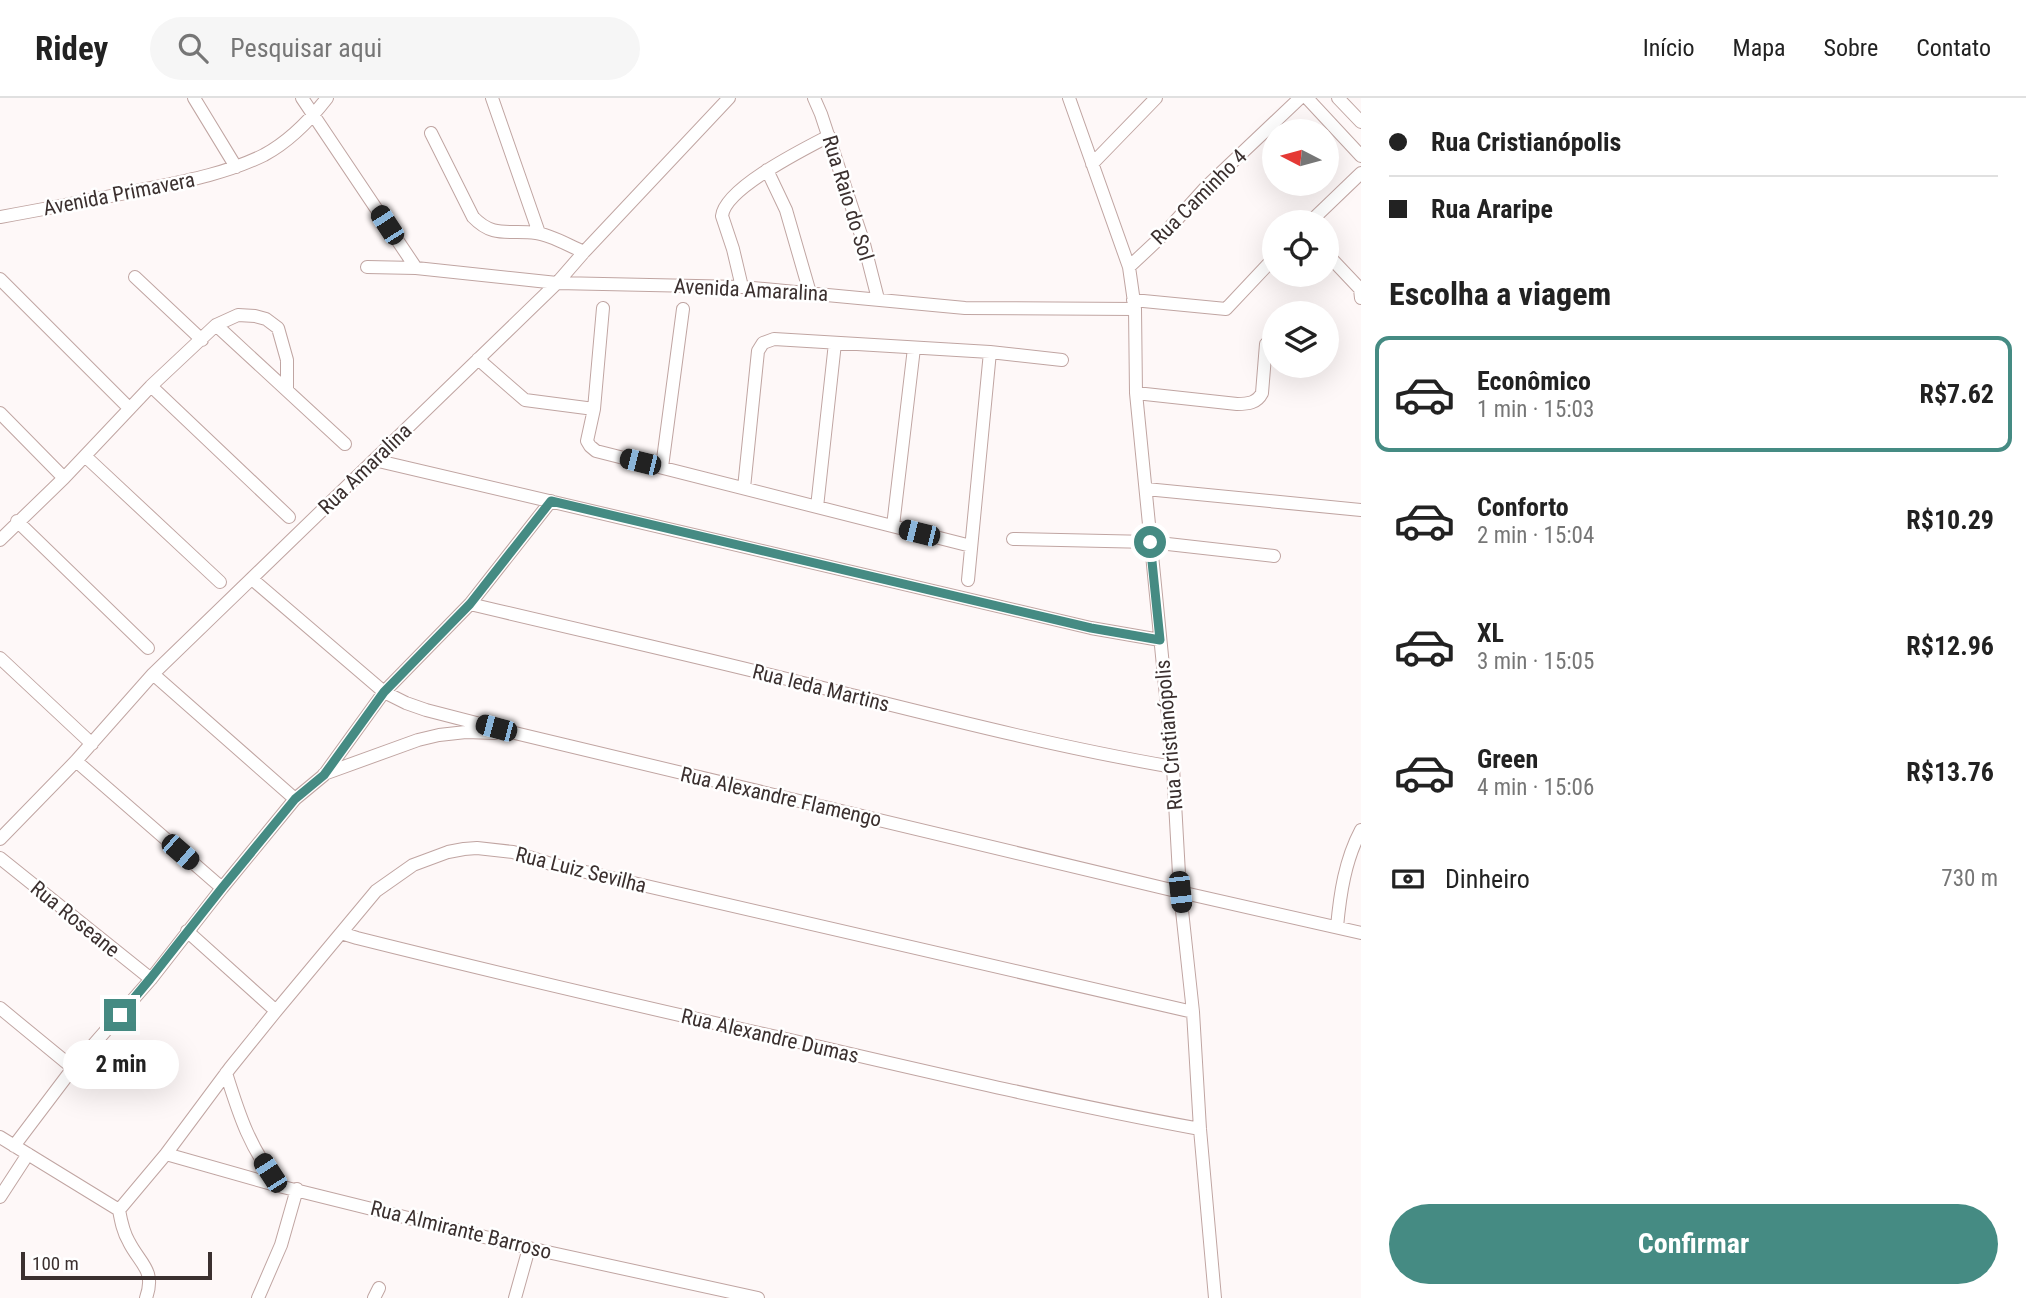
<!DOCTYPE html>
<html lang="pt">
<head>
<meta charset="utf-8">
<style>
  body { margin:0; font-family:"Roboto Condensed",sans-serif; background:#f6f6f6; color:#222; height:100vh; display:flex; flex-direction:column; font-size:26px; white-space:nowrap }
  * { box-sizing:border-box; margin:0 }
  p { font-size:23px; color:#767676 }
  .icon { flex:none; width:38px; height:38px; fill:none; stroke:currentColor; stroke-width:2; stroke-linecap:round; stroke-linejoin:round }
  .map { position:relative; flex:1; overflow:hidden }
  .panel { display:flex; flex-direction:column; background:#fff; width:665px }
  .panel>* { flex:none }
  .banner { display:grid; align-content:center; height:154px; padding:0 28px; background:#fff }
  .needle { width:46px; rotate:276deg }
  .fabs { position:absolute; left:1262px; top:21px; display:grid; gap:14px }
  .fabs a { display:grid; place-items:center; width:77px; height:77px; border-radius:50%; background:#fff; box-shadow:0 7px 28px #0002; font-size:35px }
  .scale { position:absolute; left:21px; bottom:18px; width:191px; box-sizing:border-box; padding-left:7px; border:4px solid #3b302f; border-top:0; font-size:19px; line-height:24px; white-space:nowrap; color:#3b302f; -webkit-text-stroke:5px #fff; paint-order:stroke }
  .end { position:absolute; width:32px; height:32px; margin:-16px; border:9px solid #458b83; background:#fff; box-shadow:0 0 0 4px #fff }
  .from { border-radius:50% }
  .bubble { position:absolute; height:49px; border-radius:24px; background:#fff; box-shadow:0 7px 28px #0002; font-size:23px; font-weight:700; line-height:49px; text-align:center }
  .car { position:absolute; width:21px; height:42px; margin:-21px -10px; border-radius:9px; box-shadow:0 0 5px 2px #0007; background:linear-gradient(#222 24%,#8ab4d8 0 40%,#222 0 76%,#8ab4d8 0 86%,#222 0) }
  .banner b { display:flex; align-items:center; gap:24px; height:66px; font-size:26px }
  .banner b+b { border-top:2px solid #e0e0e0 }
  .banner i { width:18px; height:18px; background:#222 }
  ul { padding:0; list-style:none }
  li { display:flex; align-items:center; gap:21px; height:116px; margin:0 14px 10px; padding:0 14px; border:4px solid transparent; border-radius:14px }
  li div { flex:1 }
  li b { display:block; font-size:26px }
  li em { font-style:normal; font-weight:700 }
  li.current { border-color:#458b83 }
  li>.icon { width:63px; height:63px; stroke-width:1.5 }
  h2 { padding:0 28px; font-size:32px; line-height:84px }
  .pay { display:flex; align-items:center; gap:18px; height:77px; padding:0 28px; font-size:26px }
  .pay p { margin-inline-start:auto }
  .button { display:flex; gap:14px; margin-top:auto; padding:14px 28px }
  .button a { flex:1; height:80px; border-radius:42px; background:#458b83; color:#fff; font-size:28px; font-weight:700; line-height:80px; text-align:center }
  header { display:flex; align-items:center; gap:42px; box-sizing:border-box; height:98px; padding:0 35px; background:#fff; border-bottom:2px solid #e0e0e0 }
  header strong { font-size:33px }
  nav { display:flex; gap:38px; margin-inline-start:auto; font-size:24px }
  .search { width:490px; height:63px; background:#f6f6f6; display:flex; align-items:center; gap:18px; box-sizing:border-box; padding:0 24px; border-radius:38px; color:#767676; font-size:26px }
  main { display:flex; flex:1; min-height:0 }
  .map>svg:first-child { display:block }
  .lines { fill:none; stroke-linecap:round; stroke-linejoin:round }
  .minor-casing { stroke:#c0a5a2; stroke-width:14 }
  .minor { stroke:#fff; stroke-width:12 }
  .route { stroke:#458b83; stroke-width:9 }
  .labels { text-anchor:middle; stroke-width:5; stroke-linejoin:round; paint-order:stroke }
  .street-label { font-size:21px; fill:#3b302f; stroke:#fff }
</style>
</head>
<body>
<header>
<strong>Ridey</strong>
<div class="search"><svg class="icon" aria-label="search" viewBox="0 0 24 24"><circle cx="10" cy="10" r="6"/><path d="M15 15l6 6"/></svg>Pesquisar aqui</div>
<nav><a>Início</a><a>Mapa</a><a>Sobre</a><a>Contato</a></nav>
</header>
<main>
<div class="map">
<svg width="1361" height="1200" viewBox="0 0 1361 1200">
  <rect width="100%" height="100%" fill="#fef8f8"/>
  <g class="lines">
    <defs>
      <path id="minor" d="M194,0L236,69
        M302,0L416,170
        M492,0L539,135
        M814,0L821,16L864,146L878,201
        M1069,0L1129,169L1135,211L1136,295L1173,669L1180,794L1193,914L1200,1031L1215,1200
        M1307,0L1361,58
        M1338,0L1361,24
        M431,35L473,119C494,141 509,131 536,135C552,137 569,148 584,154
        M1092,66L1156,0
        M767,72L786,112L810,195
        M0,119C45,111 91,102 136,93C180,84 223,77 264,57C288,44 310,22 327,0
        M1310,124L1361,75
        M1326,155L1360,191L1361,200
        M367,169L416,170L557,185L742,189L965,210L1135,211
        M1129,169L1162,138L1207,88L1300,0
        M135,179L202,242
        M0,181L129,310
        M742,189L733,151L722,118C725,90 804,51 829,38
        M1133,202L1226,211L1274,160
        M603,210L594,311L587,343L590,348L596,353L971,448
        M216,227L345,346
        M478,261L525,302L594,311
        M151,288L289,419
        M1136,295L1237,306C1248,306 1257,305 1262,295L1266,246
        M0,315L64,380
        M85,358L220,484
        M374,362L1091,530L1160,542
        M662,369L683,211
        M744,390L758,253L763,245L774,241L990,254L1062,262
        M1146,391L1361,412
        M817,409L835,245
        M17,423L148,550
        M893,428L914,250
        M1013,441L1150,444L1274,458
        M0,442L64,380L151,288L216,227L238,217L255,218L266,221L278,230L287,262V291
        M252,481L384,594L406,605L426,612L519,636L1180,794L1361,835
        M968,482L990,254
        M470,506C579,532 687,556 795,583C921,614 1045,647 1173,669
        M0,560L92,646
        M153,576L295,701
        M76,663L222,790
        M324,676L418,642L439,637L466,634L495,635
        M0,741L76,663L153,576L557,185L584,154L729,0
        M0,760L151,881
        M1337,829C1340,796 1345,762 1361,732
        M187,833L276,913
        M341,835L357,840C509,878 660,913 812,947C941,977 1070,1007 1200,1031
        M0,910L73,970
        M226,975C240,1020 250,1050 279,1087
        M0,1039L119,1112
        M14,1048L73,970L151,881L222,790L295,701L324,677L384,594L470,506L551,403
        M166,1056L279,1088L529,1150L758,1200
        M0,1099L28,1056
        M119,1112L166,1056L230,970L276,913L376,793L413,767L448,754L464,751L477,750L513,754L551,766L1193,914
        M119,1112C121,1123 123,1134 129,1144C140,1166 156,1172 146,1200
        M258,1200L281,1147L297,1091
        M374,1200L379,1190
        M515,1200L529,1150"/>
    </defs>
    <use href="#minor" class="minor-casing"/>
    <use href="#minor" class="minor"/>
  </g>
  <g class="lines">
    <path class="route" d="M120,917L150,881L222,790L295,701L324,677L384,594L470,506L551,403L1091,530L1160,542L1150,444"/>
  </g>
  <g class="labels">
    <g class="street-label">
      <text transform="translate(119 96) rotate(-11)" y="7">Avenida Primavera</text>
      <text transform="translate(1199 99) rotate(-45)" y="7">Rua Caminho 4</text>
      <text transform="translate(848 100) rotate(73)" y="7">Rua Raio do Sol</text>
      <text transform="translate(751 192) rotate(3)" y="7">Avenida Amaralina</text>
      <text transform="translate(365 371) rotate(-44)" y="7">Rua Amaralina</text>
      <text transform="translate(821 590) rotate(14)" y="7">Rua Ieda Martins</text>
      <text transform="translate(1169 637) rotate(-95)" y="7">Rua Cristianópolis</text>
      <text transform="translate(781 699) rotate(13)" y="7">Rua Alexandre Flamengo</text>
      <text transform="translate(581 772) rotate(14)" y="7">Rua Luiz Sevilha</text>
      <text transform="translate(75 821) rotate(39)" y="7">Rua Roseane</text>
      <text transform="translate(770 938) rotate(13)" y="7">Rua Alexandre Dumas</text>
      <text transform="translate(461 1132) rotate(14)" y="7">Rua Almirante Barroso</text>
    </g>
  </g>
</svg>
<div class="fabs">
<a><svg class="needle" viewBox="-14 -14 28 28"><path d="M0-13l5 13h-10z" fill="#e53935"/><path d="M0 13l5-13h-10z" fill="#767676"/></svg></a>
<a><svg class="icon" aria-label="locate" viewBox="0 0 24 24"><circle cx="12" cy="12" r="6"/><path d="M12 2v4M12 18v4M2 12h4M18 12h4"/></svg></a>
<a><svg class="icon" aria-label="layers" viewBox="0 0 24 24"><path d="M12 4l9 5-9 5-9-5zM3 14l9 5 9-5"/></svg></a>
</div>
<div class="scale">100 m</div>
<i class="end from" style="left:1150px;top:444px"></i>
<i class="end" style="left:120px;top:917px"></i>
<div class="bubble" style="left:63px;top:942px;width:116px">2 min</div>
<i class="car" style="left:387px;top:127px;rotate:327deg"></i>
<i class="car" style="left:640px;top:364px;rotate:284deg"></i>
<i class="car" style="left:919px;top:435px;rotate:284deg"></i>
<i class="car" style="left:496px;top:630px;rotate:285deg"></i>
<i class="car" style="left:180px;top:754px;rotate:131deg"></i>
<i class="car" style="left:1180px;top:794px;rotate:174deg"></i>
<i class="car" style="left:270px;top:1075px;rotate:327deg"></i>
</div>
<section class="panel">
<div class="banner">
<b><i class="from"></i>Rua Cristianópolis</b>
<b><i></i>Rua Araripe</b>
</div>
<h2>Escolha a viagem</h2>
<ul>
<li class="current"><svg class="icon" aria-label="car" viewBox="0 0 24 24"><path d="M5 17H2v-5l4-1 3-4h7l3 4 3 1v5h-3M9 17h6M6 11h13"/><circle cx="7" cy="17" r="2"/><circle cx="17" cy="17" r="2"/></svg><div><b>Econômico</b><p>1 min · 15:03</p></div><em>R$7.62</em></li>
<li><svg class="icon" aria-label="car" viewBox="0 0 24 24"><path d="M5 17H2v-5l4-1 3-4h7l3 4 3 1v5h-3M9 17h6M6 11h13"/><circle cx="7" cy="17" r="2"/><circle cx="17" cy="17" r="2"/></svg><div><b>Conforto</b><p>2 min · 15:04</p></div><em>R$10.29</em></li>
<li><svg class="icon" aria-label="car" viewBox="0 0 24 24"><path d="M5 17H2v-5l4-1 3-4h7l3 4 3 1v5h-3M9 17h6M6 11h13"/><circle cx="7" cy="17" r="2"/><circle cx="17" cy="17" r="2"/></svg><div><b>XL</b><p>3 min · 15:05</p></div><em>R$12.96</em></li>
<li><svg class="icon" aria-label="car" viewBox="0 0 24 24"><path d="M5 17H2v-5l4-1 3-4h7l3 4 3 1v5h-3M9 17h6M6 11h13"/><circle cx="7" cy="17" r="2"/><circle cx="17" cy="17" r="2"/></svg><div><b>Green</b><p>4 min · 15:06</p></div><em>R$13.76</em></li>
</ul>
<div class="pay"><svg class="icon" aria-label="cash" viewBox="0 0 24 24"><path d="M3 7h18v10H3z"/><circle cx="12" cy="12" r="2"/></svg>Dinheiro<p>730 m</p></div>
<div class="button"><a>Confirmar</a></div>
</section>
</main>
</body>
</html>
